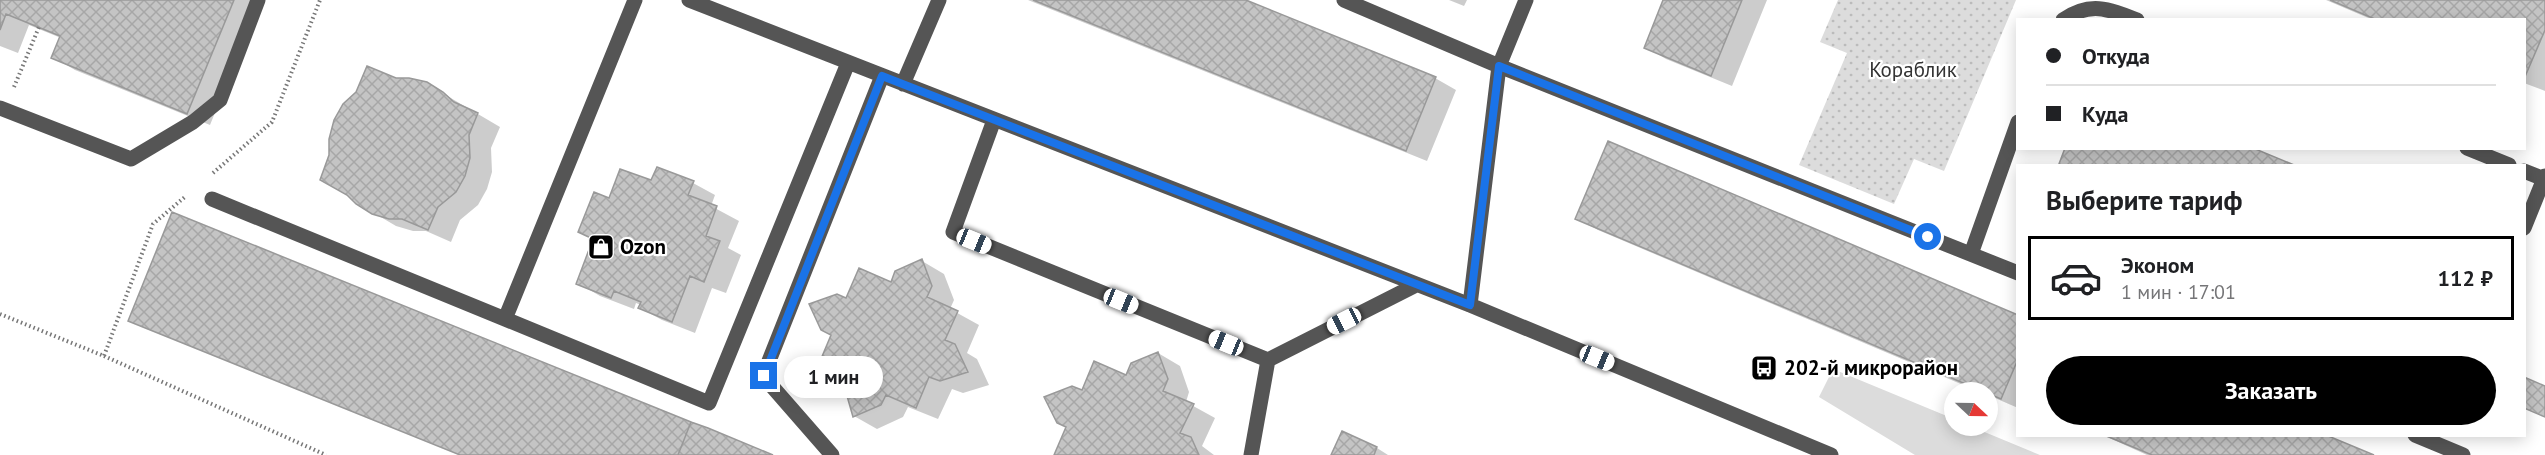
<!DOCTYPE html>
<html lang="ru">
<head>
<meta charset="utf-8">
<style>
  body { margin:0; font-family:"PT Sans",sans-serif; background:#f2f2f2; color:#202124; height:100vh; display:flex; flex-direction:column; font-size:22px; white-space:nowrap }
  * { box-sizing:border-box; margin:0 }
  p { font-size:20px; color:#757577 }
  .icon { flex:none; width:33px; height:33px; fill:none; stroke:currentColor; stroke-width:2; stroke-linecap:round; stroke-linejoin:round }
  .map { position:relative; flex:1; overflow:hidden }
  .panel { position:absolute; left:2016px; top:164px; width:510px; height:273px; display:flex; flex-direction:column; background:#fff; border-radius:0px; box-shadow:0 3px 15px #0003 }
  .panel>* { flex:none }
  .top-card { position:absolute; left:2016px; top:18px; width:510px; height:132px; border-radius:0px; box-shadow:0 3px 15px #0003; display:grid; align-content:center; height:132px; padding:0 30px; background:#fff }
  .needle { width:39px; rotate:112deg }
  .fabs { position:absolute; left:1944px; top:382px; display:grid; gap:12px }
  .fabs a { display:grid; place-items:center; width:54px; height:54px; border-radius:50%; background:#fff; box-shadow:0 3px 15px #0003; font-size:30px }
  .end { position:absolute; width:27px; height:27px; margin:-14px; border:8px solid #1a73e8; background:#fff; box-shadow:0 0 0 3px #fff }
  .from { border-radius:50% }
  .bubble { position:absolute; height:42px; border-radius:21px; background:#fff; box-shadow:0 3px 15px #0003; font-size:20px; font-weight:800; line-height:42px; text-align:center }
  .car { position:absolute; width:18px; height:36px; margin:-18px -9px; border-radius:8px; box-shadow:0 0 4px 2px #0007; background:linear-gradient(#fff 24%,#345 0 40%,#fff 0 76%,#345 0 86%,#fff 0) }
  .top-card b { display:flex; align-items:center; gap:21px; height:57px; font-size:22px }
  .top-card b+b { border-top:2px solid #e0e0e0 }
  .top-card i { width:15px; height:15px; background:#202124 }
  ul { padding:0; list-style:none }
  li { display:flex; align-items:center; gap:18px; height:84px; margin:0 12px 9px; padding:0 18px; border:3px solid #e0e0e0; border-radius:0px }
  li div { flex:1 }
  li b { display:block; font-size:22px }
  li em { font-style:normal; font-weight:800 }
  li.on { border-color:#000 }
  li>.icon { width:54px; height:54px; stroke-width:1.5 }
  h2 { padding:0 30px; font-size:27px; line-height:72px }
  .cta { display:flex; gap:12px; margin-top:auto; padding:12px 30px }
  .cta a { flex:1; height:69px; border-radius:36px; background:#000; color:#fff; font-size:24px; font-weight:800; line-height:69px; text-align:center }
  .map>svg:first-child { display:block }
  .green { fill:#dcdcdc }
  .park { fill:url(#park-dots) }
  .shadow { fill:#0003 }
  .building { fill:url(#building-cross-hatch); stroke:#999; stroke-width:1.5 }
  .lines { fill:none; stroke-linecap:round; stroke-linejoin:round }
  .path { stroke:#777; stroke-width:4; stroke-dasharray:1.5 3; stroke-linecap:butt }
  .minor { stroke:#555; stroke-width:15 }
  .route { stroke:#1a73e8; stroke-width:8 }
  .labels { text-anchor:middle; stroke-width:4.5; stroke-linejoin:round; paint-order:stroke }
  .park-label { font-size:21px; fill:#333; stroke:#fff }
  .poi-label { font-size:21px; font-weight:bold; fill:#000; stroke:#fff; text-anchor:start }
</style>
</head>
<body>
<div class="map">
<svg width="2545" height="455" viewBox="0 0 2545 455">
  <defs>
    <pattern id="park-dots" width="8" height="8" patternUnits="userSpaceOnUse" patternTransform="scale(1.5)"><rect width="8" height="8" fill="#dcdcdc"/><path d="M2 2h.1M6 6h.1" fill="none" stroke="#bbb" stroke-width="1.8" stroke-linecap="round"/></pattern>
    <pattern id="building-cross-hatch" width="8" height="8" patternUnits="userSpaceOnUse" patternTransform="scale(1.5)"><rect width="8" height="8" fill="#c4c4c4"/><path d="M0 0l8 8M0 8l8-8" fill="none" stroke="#a7a7a7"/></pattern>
  </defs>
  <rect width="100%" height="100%" fill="#fff"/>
  <path class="green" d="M1833,369L1954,419V426H1970L2040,455H1915L1819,397Z"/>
  <path class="park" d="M1838,0H2016L1944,171L1914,159L1894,204L1799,165L1847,53L1820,42Z"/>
  <path class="shadow" d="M0,0H261L210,125L75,70L53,57L61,38L29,25L18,53L0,46Z
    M1028,0H1242L1435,78L1456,90L1427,161Z
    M1449,0H1467L1464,6Z
    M1665,0H1767L1732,86L1666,59L1646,47Z
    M2326,0H2545V91L2524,83V20H2373Z
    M395,79L427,84L500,127L491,148L492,172L487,189L478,205L460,220L451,242L426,231H413L396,226L357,203Z
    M658,169L693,183L715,195L711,206L739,221L728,248L741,255L726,293L712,288L695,333L662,320L640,308L641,305L636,303L634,309L600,296L578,283L594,240L580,232L610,200L652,182Z
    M1577,218L2018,317V408L1988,395V393H1982L1598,230Z
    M922,261L944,274L954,300L950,309L979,325L967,353L977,359L989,385L963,393L952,389L938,419L908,407L903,417L877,429L854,416L849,381L820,365L847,300L891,284Z
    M1158,353L1180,366L1189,392L1186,402L1215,418L1202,446L1214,455H1056L1083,392L1127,377Z
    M1342,433L1377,448L1388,455H1333Z
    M2103,435H2323L2370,455H2147Z"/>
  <path class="building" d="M0,0H234L187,114L51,58L60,36L6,14L0,30Z
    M1033,0H1246L1436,77L1406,151Z
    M1663,0H1742L1711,76L1644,48Z
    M2330,0H2545V30L2524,79V20H2377Z
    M367,66L396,78H409L427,82L443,92L454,102L478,113L469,135L470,158L465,176L456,192L438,207L428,230L402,219H389L372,214L356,204L347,195L320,180L329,155V139L334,120L343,104L356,92Z
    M1608,141L2018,315V359L2001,399L1575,219Z
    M2065,148H2253L2294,165H2061L2059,164Z
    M657,167L694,181L688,195L717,206L706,236L720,241L704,282L690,276L672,322L638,308L641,302L614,291L611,298L576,284L593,239L578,232L594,192L609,198L620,169L651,180Z
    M172,212L691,422L678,455H460L128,321Z
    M922,259L932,286L927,297L958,311L945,340L955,344L968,372L940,381L929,377L916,408L886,395L881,405L853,417L845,389L849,379L818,366L831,335L821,330L809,304L837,294L846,298L859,268L891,282L895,271Z
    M1158,352L1168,379L1163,391L1194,404L1180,433L1191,437L1199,455H1054L1066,427L1057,423L1044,397L1072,386L1082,390L1094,361L1126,375L1131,363Z
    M2524,377L2545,386V417L2524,408Z
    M691,422L708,428L773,455H678Z
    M1342,431L1377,447L1374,455H1331Z
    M2104,435H2326L2374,455H2152Z"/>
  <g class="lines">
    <path class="path" d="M14,87L39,27
      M213,173L272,122L320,0
      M0,314L104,356L153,224L186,196
      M104,356L326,455"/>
    <path class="minor" d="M635,0L505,319L709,403L848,63
      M689,0L1470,305L1831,455
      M1344,0L1499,66L2018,273
      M2063,20C2090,1 2109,9 2137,20
      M903,84L939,0
      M0,108L131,159L193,122L220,100L258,0
      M994,120L953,232L1268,360L1416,285
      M2467,148L2509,165
      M2524,171L2544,179
      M212,199L505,319
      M2524,228L2545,176
      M1971,254L2018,122
      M1470,305L1499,66L1526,0
      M2415,435L2463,455
      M832,455L763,376L882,76
      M1251,455L1268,360"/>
  </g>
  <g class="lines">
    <path class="route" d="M764,376L882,76L1470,305L1499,66L1928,237"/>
  </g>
  <defs>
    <symbol id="shop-square" viewBox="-11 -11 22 22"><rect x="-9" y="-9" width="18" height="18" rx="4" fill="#000" stroke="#fff"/><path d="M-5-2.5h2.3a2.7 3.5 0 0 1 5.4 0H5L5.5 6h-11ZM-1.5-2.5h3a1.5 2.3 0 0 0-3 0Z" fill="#fff"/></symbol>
    <symbol id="bus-square" viewBox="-11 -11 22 22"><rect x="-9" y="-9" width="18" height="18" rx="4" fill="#000" stroke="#fff"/><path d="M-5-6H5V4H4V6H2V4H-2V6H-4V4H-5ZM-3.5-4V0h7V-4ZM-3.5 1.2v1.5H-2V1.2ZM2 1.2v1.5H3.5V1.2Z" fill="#fff"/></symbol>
  </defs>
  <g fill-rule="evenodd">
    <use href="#shop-square" x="586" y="232" width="30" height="30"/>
    <use href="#bus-square" x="1749" y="353" width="30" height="30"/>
  </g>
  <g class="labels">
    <g class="park-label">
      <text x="1913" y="77">Кораблик</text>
    </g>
    <g class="poi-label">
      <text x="620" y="254">Ozon</text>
      <text x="1784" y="375">202-й микрорайон</text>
    </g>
  </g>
</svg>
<div class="fabs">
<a><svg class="needle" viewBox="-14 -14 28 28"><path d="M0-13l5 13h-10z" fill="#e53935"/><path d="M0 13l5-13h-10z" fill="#757577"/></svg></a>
</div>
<i class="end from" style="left:1928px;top:237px"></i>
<i class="end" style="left:764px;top:376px"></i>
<div class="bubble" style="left:784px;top:356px;width:99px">1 мин</div>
<i class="car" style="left:974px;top:241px;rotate:112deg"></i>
<i class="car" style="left:1121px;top:301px;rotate:112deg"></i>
<i class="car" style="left:1344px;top:321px;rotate:243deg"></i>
<i class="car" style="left:1226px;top:343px;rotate:292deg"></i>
<i class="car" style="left:1597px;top:358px;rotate:112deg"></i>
<div class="top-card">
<b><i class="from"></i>Откуда</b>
<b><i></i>Куда</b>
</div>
<section class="panel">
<h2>Выберите тариф</h2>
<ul>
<li class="on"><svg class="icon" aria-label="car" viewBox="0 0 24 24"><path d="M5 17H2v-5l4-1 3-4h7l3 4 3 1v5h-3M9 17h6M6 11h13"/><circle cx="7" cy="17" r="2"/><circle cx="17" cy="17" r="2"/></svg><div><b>Эконом</b><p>1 мин · 17:01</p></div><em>112 ₽</em></li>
</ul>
<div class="cta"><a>Заказать</a></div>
</section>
</div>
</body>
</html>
